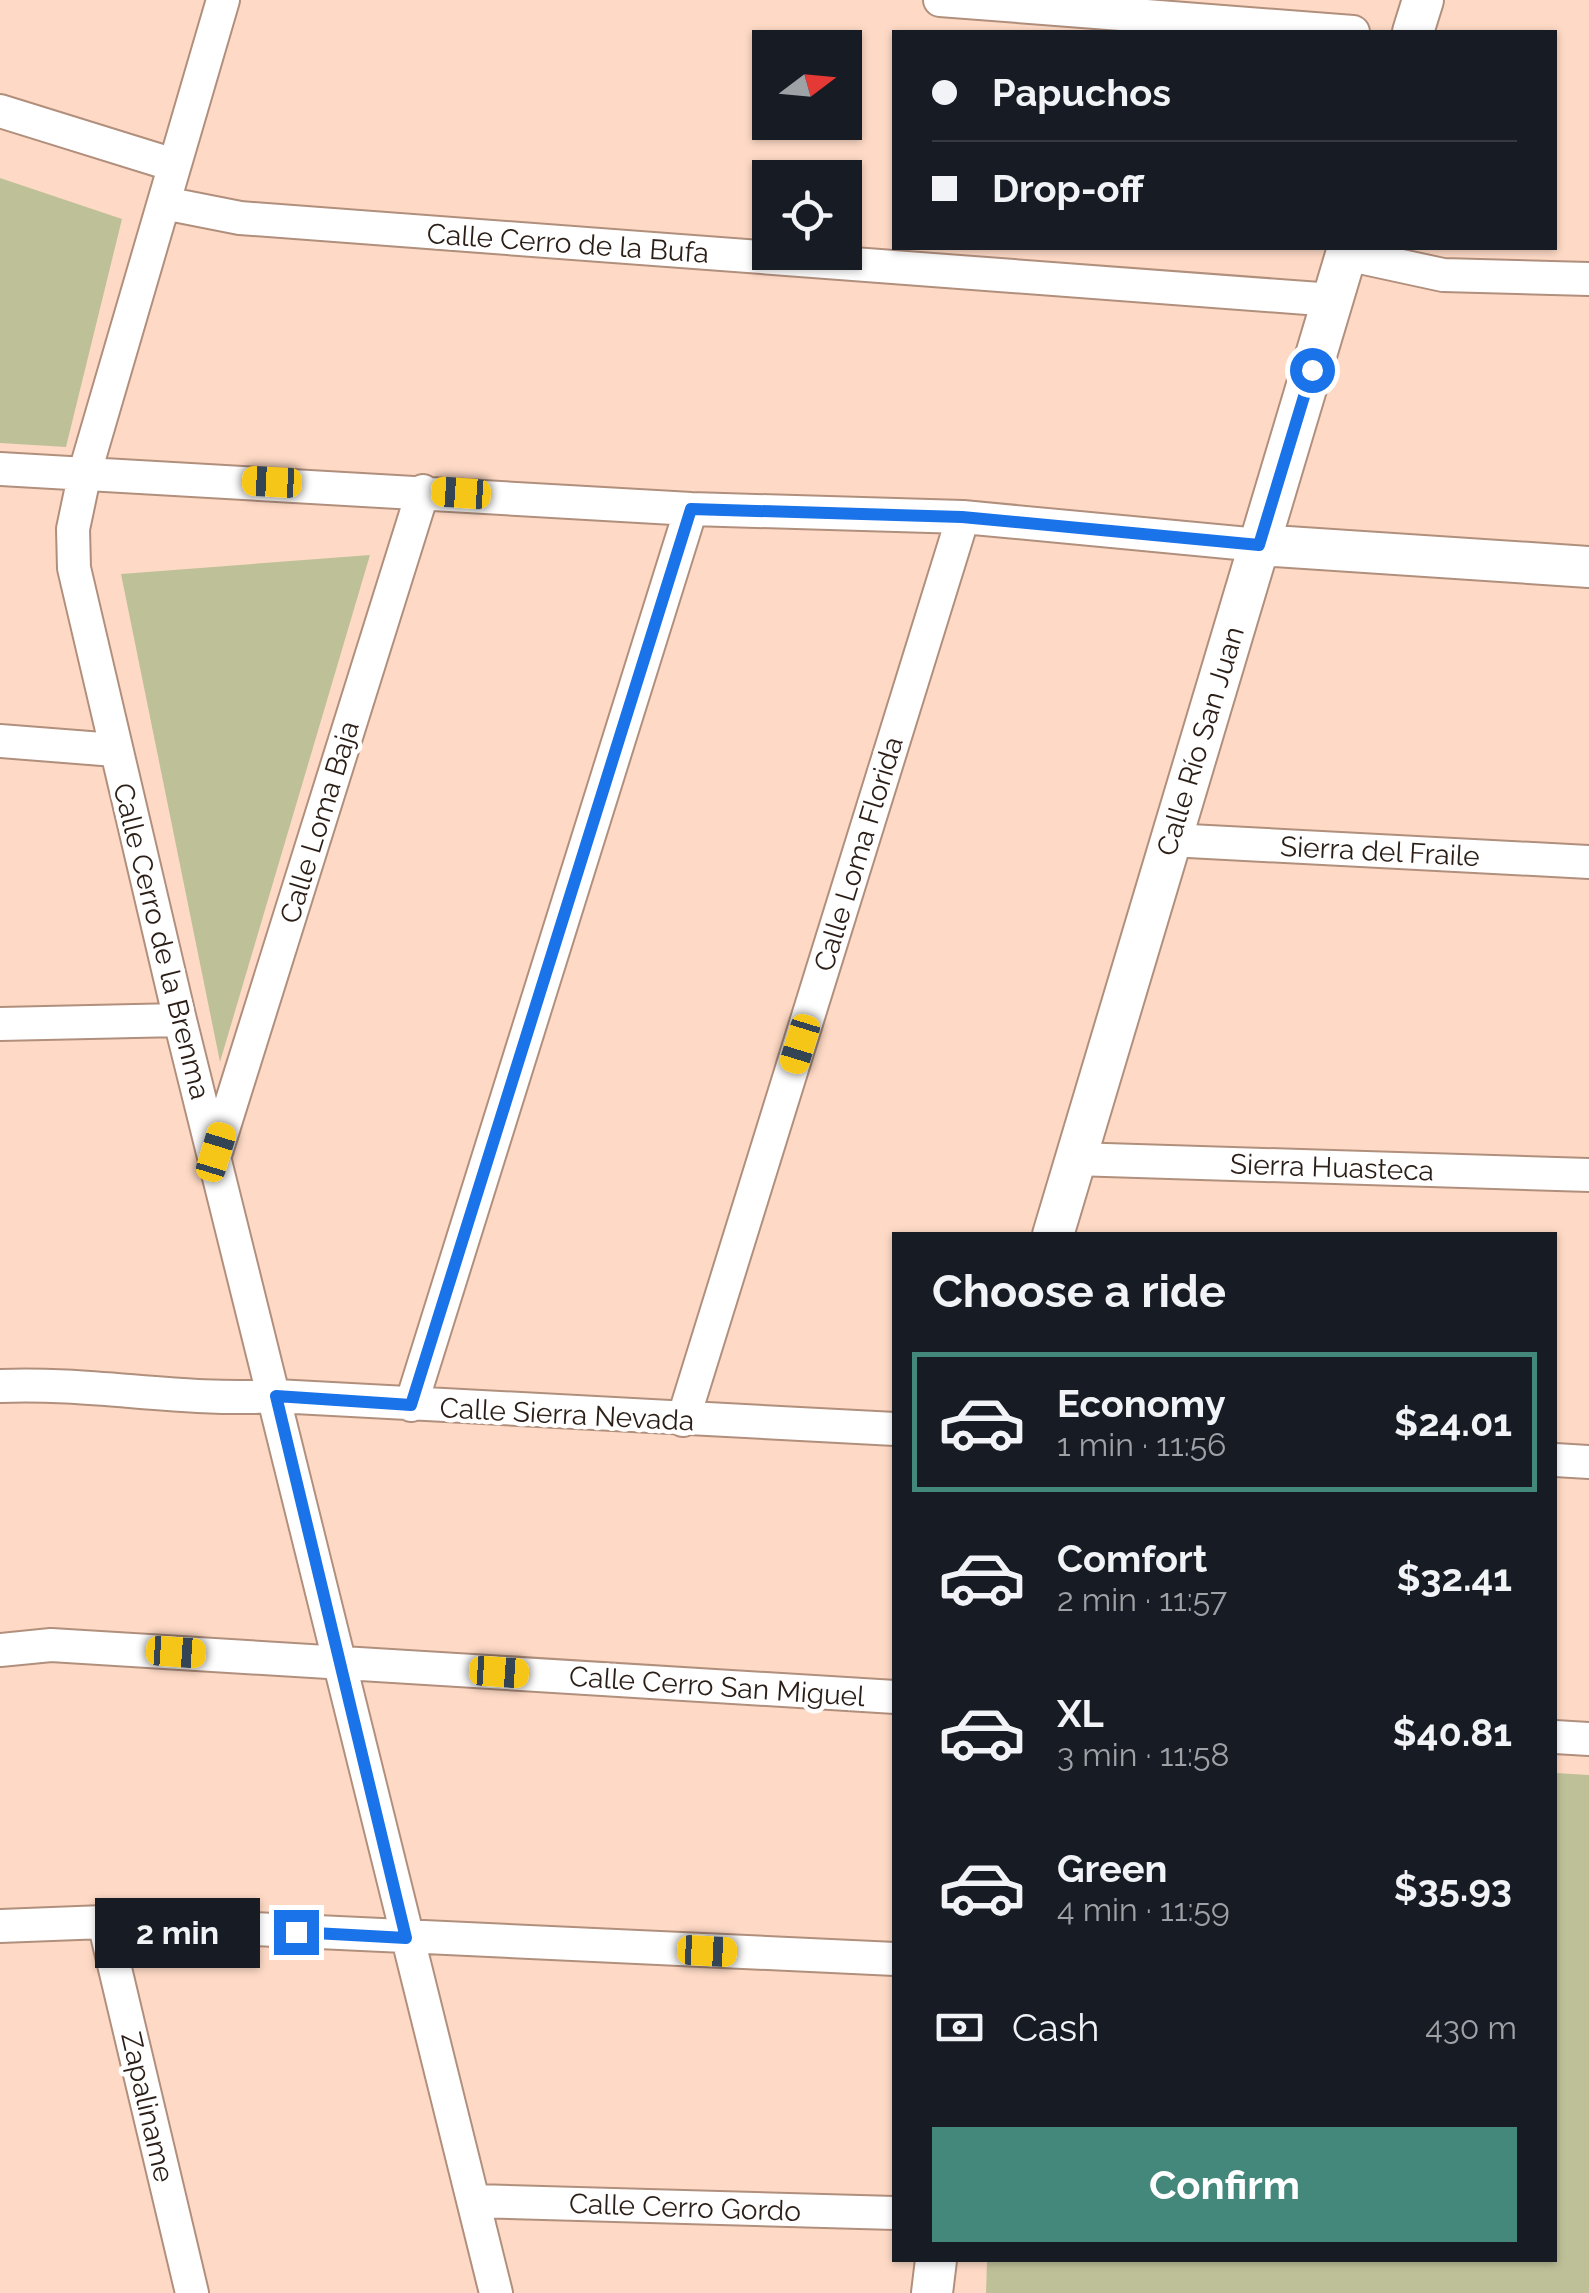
<!DOCTYPE html>
<html lang="en">
<head>
<meta charset="utf-8">
<style>
  body { margin:0; font-family:Raleway,sans-serif; background:#20242c; color:#f1f3f6; height:100vh; display:flex; flex-direction:column; font-size:38px; white-space:nowrap }
  * { box-sizing:border-box; margin:0 }
  p { font-size:32px; color:#9ea1a6 }
  .icon { flex:none; width:55px; height:55px; fill:none; stroke:currentColor; stroke-width:2; stroke-linecap:round; stroke-linejoin:round }
  .map { position:relative; flex:1; overflow:hidden }
  .drawer { position:absolute; left:892px; top:1232px; width:665px; height:1030px; display:flex; flex-direction:column; background:#171b24; border-radius:0px; box-shadow:0 2px 8px #0004 }
  .drawer>* { flex:none }
  .hud { position:absolute; left:892px; top:30px; width:665px; height:220px; border-radius:0px; box-shadow:0 2px 8px #0004; display:grid; align-content:center; height:220px; padding:0 40px; background:#171b24 }
  .needle { width:65px; rotate:74deg }
  .fabs { position:absolute; left:752px; top:30px; display:grid; gap:20px }
  .fabs a { display:grid; place-items:center; width:110px; height:110px; border-radius:0px; background:#171b24; box-shadow:0 2px 8px #0004; font-size:50px }
  .end { position:absolute; width:45px; height:45px; margin:-22px; border:12px solid #1a73e8; background:#fff; box-shadow:0 0 0 5px #fff }
  .from { border-radius:50% }
  .bubble { position:absolute; height:70px; border-radius:0px; background:#171b24; box-shadow:0 2px 8px #0004; font-size:32px; font-weight:700; line-height:70px; text-align:center }
  .car { position:absolute; width:30px; height:60px; margin:-30px -15px; border-radius:12px; box-shadow:0 0 8px 2px #0007; background:linear-gradient(#f5c518 24%,#345 0 40%,#f5c518 0 76%,#345 0 86%,#f5c518 0) }
  .hud b { display:flex; align-items:center; gap:35px; height:95px; font-size:38px }
  .hud b+b { border-top:2px solid #363941 }
  .hud i { width:25px; height:25px; background:#f1f3f6 }
  ul { padding:0; list-style:none }
  li { display:flex; align-items:center; gap:30px; height:140px; margin:0 20px 15px; padding:0 20px; border:5px solid transparent; border-radius:0px }
  li div { flex:1 }
  li b { display:block; font-size:38px }
  li em { font-style:normal; font-weight:700 }
  li.on { border-color:#44887c }
  li>.icon { width:90px; height:90px; stroke-width:1.5 }
  h2 { padding:0 40px; font-size:45px; line-height:120px }
  .pay { display:flex; align-items:center; gap:25px; height:110px; padding:0 40px; font-size:38px }
  .pay p { margin-inline-start:auto }
  .primary-button { display:flex; gap:20px; margin-top:auto; padding:20px 40px }
  .primary-button a { flex:1; height:115px; border-radius:0px; background:#44887c; color:#fff; font-size:40px; font-weight:700; line-height:115px; text-align:center }
  .map>svg:first-child { display:block }
  .park { fill:#bec198 }
  .lines { fill:none; stroke-linecap:round; stroke-linejoin:round }
  .minor-casing { stroke:#b18f7d; stroke-width:36 }
  .tertiary-casing { stroke:#b18f7d; stroke-width:44 }
  .minor { stroke:#fff; stroke-width:32 }
  .tertiary { stroke:#fff; stroke-width:40 }
  .route { stroke:#1a73e8; stroke-width:12 }
  .labels { text-anchor:middle; stroke-width:9; stroke-linejoin:round; paint-order:stroke }
  .street-label { font-size:28px; fill:#2b1e17; stroke:#fff }
</style>
</head>
<body>
<div class="map">
<svg width="1589" height="2293" viewBox="0 0 1589 2293">
  <rect width="100%" height="100%" fill="#fedac6"/>
  <path class="park" d="M0,178L122,219L66,447L0,443Z
    M370,555L220,1062L121,574Z
    M1555,1773L1589,1775V2293H986L987,2260H1555Z"/>
  <g class="lines">
    <defs>
      <path id="minor" d="M223,0L85,472L73,529L74,568L180,1020L496,2293
        M940,0L1353,32
        M0,111L174,165
        M164,203L240,218L1333,300
        M1346,254L1443,275L1589,279
        M0,469L691,509L963,517L1259,545
        M0,741L115,750
        M1170,840L1589,862
        M0,1024L180,1020
        M216,1152L423,491
        M1074,1159L1589,1175
        M0,1386C92,1382 184,1402 276,1396L895,1429
        M411,1405L691,509
        M683,1420L963,517
        M1555,1460L1589,1462
        M0,1650L51,1645L895,1697
        M1555,1737L1589,1739
        M104,1922L192,2293
        M0,1926L104,1922L895,1959
        M476,2201L895,2213"/>
      <path id="tertiary" d="M1413,32L1423,0
        M1259,545L1589,567
        M1053,1235L1348,248
        M932,2293L936,2260"/>
    </defs>
    <use href="#minor" class="minor-casing"/>
    <use href="#tertiary" class="tertiary-casing"/>
    <use href="#minor" class="minor"/>
    <use href="#tertiary" class="tertiary"/>
  </g>
  <g class="lines">
    <path class="route" d="M296,1932L406,1938L276,1396L411,1405L691,509L962,517L1259,545L1312,370"/>
  </g>
  <g class="labels">
    <g class="street-label">
      <text transform="translate(568 243) rotate(4)" y="10">Calle Cerro de la Bufa</text>
      <text transform="translate(1200 741) rotate(-73)" y="10">Calle Río San Juan</text>
      <text transform="translate(319 822) rotate(-73)" y="10">Calle Loma Baja</text>
      <text transform="translate(1380 851) rotate(3)" y="10">Sierra del Fraile</text>
      <text transform="translate(858 854) rotate(-73)" y="10">Calle Loma Florida</text>
      <text transform="translate(162 941) rotate(76)" y="10">Calle Cerro de la Brenma</text>
      <text transform="translate(1332 1167) rotate(2)" y="10">Sierra Huasteca</text>
      <text transform="translate(567 1414) rotate(3)" y="10">Calle Sierra Nevada</text>
      <text transform="translate(717 1686) rotate(4)" y="10">Calle Cerro San Miguel</text>
      <text transform="translate(148 2107) rotate(77)" y="10">Zapaliname</text>
      <text transform="translate(685 2207) rotate(2)" y="10">Calle Cerro Gordo</text>
    </g>
  </g>
</svg>
<div class="fabs">
<a><svg class="needle" viewBox="-14 -14 28 28"><path d="M0-13l5 13h-10z" fill="#e53935"/><path d="M0 13l5-13h-10z" fill="#9ea1a6"/></svg></a>
<a><svg class="icon" aria-label="locate" viewBox="0 0 24 24"><circle cx="12" cy="12" r="6"/><path d="M12 2v4M12 18v4M2 12h4M18 12h4"/></svg></a>
</div>
<i class="end from" style="left:1312px;top:370px"></i>
<i class="end" style="left:296px;top:1932px"></i>
<div class="bubble" style="left:95px;top:1898px;width:165px">2 min</div>
<i class="car" style="left:272px;top:482px;rotate:273deg"></i>
<i class="car" style="left:461px;top:493px;rotate:274deg"></i>
<i class="car" style="left:800px;top:1044px;rotate:197deg"></i>
<i class="car" style="left:216px;top:1152px;rotate:17deg"></i>
<i class="car" style="left:176px;top:1652px;rotate:94deg"></i>
<i class="car" style="left:499px;top:1672px;rotate:94deg"></i>
<i class="car" style="left:707px;top:1951px;rotate:93deg"></i>
<div class="hud">
<b><i class="from"></i>Papuchos</b>
<b><i></i>Drop-off</b>
</div>
<section class="drawer">
<h2>Choose a ride</h2>
<ul>
<li class="on"><svg class="icon" aria-label="car" viewBox="0 0 24 24"><path d="M5 17H2v-5l4-1 3-4h7l3 4 3 1v5h-3M9 17h6M6 11h13"/><circle cx="7" cy="17" r="2"/><circle cx="17" cy="17" r="2"/></svg><div><b>Economy</b><p>1 min · 11:56</p></div><em>$24.01</em></li>
<li><svg class="icon" aria-label="car" viewBox="0 0 24 24"><path d="M5 17H2v-5l4-1 3-4h7l3 4 3 1v5h-3M9 17h6M6 11h13"/><circle cx="7" cy="17" r="2"/><circle cx="17" cy="17" r="2"/></svg><div><b>Comfort</b><p>2 min · 11:57</p></div><em>$32.41</em></li>
<li><svg class="icon" aria-label="car" viewBox="0 0 24 24"><path d="M5 17H2v-5l4-1 3-4h7l3 4 3 1v5h-3M9 17h6M6 11h13"/><circle cx="7" cy="17" r="2"/><circle cx="17" cy="17" r="2"/></svg><div><b>XL</b><p>3 min · 11:58</p></div><em>$40.81</em></li>
<li><svg class="icon" aria-label="car" viewBox="0 0 24 24"><path d="M5 17H2v-5l4-1 3-4h7l3 4 3 1v5h-3M9 17h6M6 11h13"/><circle cx="7" cy="17" r="2"/><circle cx="17" cy="17" r="2"/></svg><div><b>Green</b><p>4 min · 11:59</p></div><em>$35.93</em></li>
</ul>
<div class="pay"><svg class="icon" aria-label="cash" viewBox="0 0 24 24"><path d="M3 7h18v10H3z"/><circle cx="12" cy="12" r="2"/></svg>Cash<p>430 m</p></div>
<div class="primary-button"><a>Confirm</a></div>
</section>
</div>
</body>
</html>
